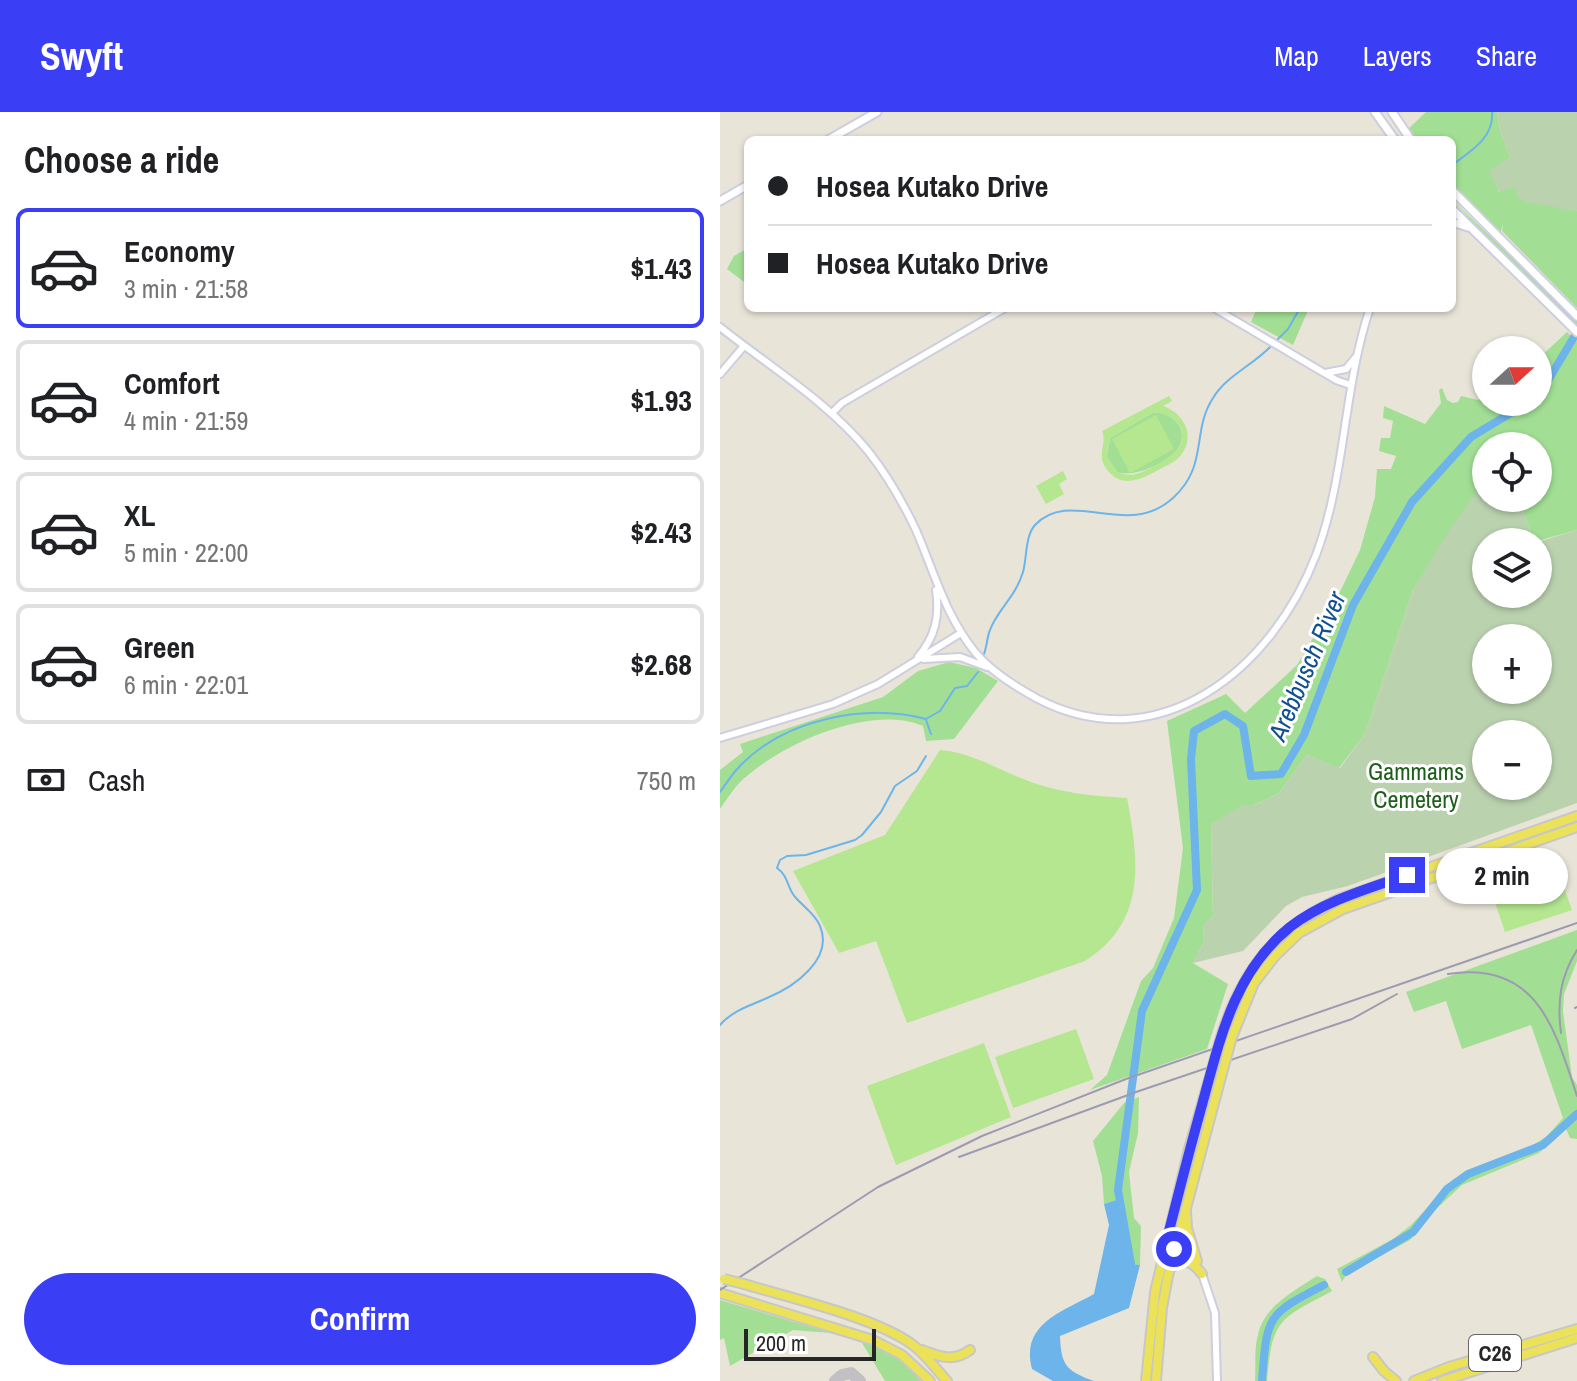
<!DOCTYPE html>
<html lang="en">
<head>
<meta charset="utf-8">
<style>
  body { margin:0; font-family:"Archivo Narrow",sans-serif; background:#f6f6f6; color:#202124; height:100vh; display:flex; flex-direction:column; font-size:30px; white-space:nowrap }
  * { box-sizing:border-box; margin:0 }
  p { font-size:26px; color:#757577 }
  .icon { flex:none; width:44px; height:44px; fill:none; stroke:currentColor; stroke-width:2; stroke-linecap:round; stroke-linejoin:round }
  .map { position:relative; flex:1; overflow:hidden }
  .side { display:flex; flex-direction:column; background:#fff; width:720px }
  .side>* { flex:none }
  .banner { position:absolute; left:24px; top:24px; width:712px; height:176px; border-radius:12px; box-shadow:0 2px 6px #0004; display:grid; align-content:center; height:176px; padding:0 24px; background:#fff }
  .needle { width:52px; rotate:69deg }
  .controls { position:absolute; left:752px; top:224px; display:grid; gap:16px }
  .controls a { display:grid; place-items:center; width:80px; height:80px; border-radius:50%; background:#fff; box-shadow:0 2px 6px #0004; font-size:40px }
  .scale { position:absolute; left:24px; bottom:20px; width:132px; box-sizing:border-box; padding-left:8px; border:4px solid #262626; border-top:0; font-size:22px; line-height:28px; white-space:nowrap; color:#262626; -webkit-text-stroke:6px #fff; paint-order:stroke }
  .end { position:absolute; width:36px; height:36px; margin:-18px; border:10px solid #3a3ef4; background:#fff; box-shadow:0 0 0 4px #fff }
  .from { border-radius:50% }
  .bubble { position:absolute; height:56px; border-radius:28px; background:#fff; box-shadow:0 2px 6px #0004; font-size:26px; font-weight:700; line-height:56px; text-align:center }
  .banner b { display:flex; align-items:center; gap:28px; height:76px; font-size:30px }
  .banner b+b { border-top:2px solid #e0e0e0 }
  .banner i { width:20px; height:20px; background:#202124 }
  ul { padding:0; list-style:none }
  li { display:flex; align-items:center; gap:24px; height:120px; margin:0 16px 12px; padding:0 8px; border:4px solid #e0e0e0; border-radius:12px }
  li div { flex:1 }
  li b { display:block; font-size:30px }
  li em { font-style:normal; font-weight:700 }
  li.active { border-color:#3a3ef4 }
  li>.icon { width:72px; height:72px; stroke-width:1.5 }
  h2 { padding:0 24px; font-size:36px; line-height:96px }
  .pay { display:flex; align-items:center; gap:20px; height:88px; padding:0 24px; font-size:30px }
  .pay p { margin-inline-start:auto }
  .primary-button { display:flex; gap:16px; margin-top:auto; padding:16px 24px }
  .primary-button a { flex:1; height:92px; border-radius:48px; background:#3a3ef4; color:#fff; font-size:32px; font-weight:700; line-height:92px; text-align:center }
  header { display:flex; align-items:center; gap:48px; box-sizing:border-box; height:112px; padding:0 40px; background:#3a3ef4; color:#fff }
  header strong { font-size:38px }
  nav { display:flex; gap:44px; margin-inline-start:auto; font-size:28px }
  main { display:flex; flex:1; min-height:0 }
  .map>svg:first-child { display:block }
  .green { fill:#a2df95 }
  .cemetery { fill:#bbd2af; fill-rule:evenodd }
  .pitch { fill:#b4e790; fill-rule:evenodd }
  .water { fill:#6cb4ea }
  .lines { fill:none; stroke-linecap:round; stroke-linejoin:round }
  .stream { stroke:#6cb4ea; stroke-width:2 }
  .river { stroke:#6cb4ea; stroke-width:8 }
  .taxiway { stroke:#c2c0c4; stroke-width:12 }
  .tertiary-casing { stroke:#cdcee0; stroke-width:10 }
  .secondary-casing { stroke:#cdcee0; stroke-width:11 }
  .primary-casing { stroke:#c7c7c7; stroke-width:12 }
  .tertiary { stroke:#fff; stroke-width:6 }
  .secondary { stroke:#fff; stroke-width:7 }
  .primary { stroke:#ece25a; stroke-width:8 }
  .rail { stroke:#9c9bb1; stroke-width:2 }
  .primary-bridge-casing { stroke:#c7c7c7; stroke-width:12; stroke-linecap:butt }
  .primary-bridge { stroke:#ece25a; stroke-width:8 }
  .route { stroke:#3a3ef4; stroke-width:10 }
  .labels { text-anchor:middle; stroke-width:6; stroke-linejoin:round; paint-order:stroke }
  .shield { fill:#fff; stroke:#676767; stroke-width:2 }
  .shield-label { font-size:22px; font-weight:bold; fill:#262626 }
  .park-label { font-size:24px; fill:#1d5f1a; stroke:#fff }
  .water-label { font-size:26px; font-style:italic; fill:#104f90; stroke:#fff }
</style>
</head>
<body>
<header>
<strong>Swyft</strong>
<nav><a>Map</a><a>Layers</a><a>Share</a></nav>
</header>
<main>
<section class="side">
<h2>Choose a ride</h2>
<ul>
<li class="active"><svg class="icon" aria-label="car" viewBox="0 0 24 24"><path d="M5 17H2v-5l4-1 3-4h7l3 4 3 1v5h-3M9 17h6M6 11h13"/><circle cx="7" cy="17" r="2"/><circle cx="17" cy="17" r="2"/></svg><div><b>Economy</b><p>3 min · 21:58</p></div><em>$1.43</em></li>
<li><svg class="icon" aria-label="car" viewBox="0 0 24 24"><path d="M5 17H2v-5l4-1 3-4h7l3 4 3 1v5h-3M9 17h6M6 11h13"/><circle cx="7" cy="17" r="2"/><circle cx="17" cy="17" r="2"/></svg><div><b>Comfort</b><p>4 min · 21:59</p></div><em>$1.93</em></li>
<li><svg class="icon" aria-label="car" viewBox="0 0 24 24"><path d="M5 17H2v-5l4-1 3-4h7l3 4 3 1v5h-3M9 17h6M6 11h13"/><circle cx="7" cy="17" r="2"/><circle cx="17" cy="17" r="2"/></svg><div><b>XL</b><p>5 min · 22:00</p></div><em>$2.43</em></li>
<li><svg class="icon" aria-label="car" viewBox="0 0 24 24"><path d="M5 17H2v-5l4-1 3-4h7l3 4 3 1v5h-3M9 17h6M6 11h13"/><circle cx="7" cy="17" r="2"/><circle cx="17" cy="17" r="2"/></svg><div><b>Green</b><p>6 min · 22:01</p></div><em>$2.68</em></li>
</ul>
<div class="pay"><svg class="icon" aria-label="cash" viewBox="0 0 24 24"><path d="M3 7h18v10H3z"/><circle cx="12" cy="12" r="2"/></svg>Cash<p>750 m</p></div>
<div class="primary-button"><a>Confirm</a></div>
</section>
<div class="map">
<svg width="857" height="1269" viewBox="0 0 857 1269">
  <rect width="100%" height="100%" fill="#e9e4d8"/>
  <path class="green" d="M706,0H777L780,19L790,45L778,80L794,74L857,99V196L782,119L783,112L779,125L732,78V28H691L685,20Z
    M733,89L857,207V213L776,135Z
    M28,136V173L7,157L14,144Z
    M537,196H589L573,233L531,210Z
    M847,220L857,229V418L814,430L799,386H818V334H766V372L760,375L693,478L645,622L619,656L587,643L558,682L491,712L493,804L484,813L483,832L473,851L508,872L487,937L370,978L387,963L421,869L433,856L454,806L463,736L447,609L506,582L525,601L577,553L618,484L640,438L655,385L657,357H671L676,344L659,339L661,326H670L673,309L663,306L664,294L705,312L721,291L719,278L722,276L727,288L733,291L738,290L741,284L758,288L766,283V290H818V247Z
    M432,301C453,298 472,320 456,339C445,352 413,366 397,360L387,345L390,326Z
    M229,550L256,556L278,569L234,627L206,629L203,614C152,592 66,630 27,664C16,672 8,686 0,697V658L23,640L20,632L163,585L198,559Z
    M857,818V849L844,882L843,899L852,965L857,973V1027L850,1026L846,1017L819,1041L742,1073L713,1100L690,1128L626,1163L622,1170L617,1157L673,1127L691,1113L733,1068L750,1058L807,1037L827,1024L843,1006L811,913L742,937L726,889L694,900L686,880Z
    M419,985L418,1021L409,1060L414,1106L421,1114L420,1153L411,1152L400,1088L384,1092L382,1064L373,1029L404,991Z
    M597,1164L605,1167L612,1179C560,1207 552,1206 547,1269H535C536,1254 534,1237 538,1223C544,1194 574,1179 597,1164Z
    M0,1188L111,1221L73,1218L10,1254L4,1226L0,1228Z
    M142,1231C165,1232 186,1253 201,1269H165Z"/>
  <path class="cemetery" d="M777,0H857V99L806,90L798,86L794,75L779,80L769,59L790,45L780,19Z
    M766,372V386H799L814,430H766V482H818V430L857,418V691L628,774L582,785L566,794L523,839L473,851L483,832L484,813L493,804L491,712L523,693H534L558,682L587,643L620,656L645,622L693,478L730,417L760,375ZM766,526H818V578H766ZM766,622H818V674H766Z"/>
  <path class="pitch" d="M449,284L452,289L443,294C464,301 476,324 461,343C456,350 447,353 440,357C424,366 404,377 389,360C374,343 388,333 382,319ZM432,301C450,299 468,314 460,333C454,346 429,358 416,362C409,364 403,362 397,360L387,345L390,326Z
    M436,303L454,337L410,361L392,327Z
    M343,359L347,367L339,372L344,382L326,392L316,374Z
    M220,638C257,641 286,663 320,673C349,682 377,684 407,686C419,749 427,810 365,849L187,911L156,829L119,841L73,759L165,723Z
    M836,753L852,798L785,820L770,776Z
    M356,917L374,967L293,996L275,945Z
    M264,931L291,1005L176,1053L147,974Z"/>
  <path class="water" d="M400,1087L411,1152L420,1153L409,1196L340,1224C341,1253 346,1259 374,1269H333L312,1257C300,1212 342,1200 374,1182L389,1113L384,1092Z"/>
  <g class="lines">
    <path class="stream" d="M732,53C751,39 774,26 772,0
      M556,229L568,217L580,196
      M264,542C267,534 267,525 270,518C278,497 295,486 303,460C307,446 305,424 315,413C351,375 407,428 453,386C489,353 471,320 493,286C507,263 534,253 552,233
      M206,608L211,622
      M0,680C6,672 12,662 19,655C64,607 145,591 206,607L220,599L235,576L247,574L258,560
      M0,913C13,898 30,894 47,886C74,875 114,847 100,814C96,803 84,795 76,786C67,777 69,764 57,756L60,748L67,744L86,743L135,728L142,723L161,700L175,674L197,659L206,644"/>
    <path class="river" d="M818,285L857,220
      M409,1157L411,1152L398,1078L422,899L477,778L471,647L474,619L505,602L523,614L531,664L561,662L584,623L633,493L692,390L751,325L809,290
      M626,1160L693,1120L727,1077L748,1062L823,1033L857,1002
      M542,1269C547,1204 546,1203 604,1173"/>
    <path class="taxiway" d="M115,1269L122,1263L131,1261L140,1269"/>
    <defs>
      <path id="tertiary" d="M494,196L616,268L630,273
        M0,215C50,255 107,289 148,339C167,363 182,389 195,416C214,459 225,503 255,540C271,560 296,575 318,587C440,650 553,556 596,443C626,364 623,276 650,196
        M605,261L626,257L636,245
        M0,262L24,234
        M112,301L122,291L285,196
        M198,545C215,525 220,505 216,478
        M204,547L240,545L267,555
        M0,626L113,592L158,572L241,521
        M452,1137L466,1140L477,1149
        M481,1159L495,1201L497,1269"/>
      <path id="secondary" d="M655,0L675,28
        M672,0L691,28
        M108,28L157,0
        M732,78L857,204
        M0,89L28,73
        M732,97L857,220
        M732,110L748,115"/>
      <path id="primary" d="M501,925C522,859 555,816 619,787L857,704
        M512,925L534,871L555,844L579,821L623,797L857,715
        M466,1099L467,1116L477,1149
        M451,1156C463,1144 473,1150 482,1162
        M24,1172C70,1186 155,1205 193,1233C206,1243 216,1257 227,1269
        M0,1181L153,1228L182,1243L210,1269
        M202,1238C220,1245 234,1250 250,1238
        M653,1245L664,1259L676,1269
        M426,1269L435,1180L469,1037L489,968
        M436,1269L442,1196L448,1164L501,965
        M694,1269L729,1255L857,1217
        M722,1269L857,1226"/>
    </defs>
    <use href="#tertiary" class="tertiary-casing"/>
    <use href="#secondary" class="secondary-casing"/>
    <use href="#primary" class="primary-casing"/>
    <use href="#tertiary" class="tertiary"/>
    <use href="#secondary" class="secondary"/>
    <use href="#primary" class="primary"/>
    <path class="rail" d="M728,862C817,848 835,917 857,984
      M855,896L857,895
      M841,921C837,890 840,865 857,838
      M239,1045L419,979L632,907L677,882
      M0,1178L158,1075L262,1024L406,967L857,811"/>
    <defs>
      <path id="primary-bridge" d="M501,965L512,925
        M489,968L501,925
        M4,1167L24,1172"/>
    </defs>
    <use href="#primary-bridge" class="primary-bridge-casing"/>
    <use href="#primary-bridge" class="primary-bridge"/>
  </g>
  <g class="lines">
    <path class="route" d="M454,1137L445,1135C457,1087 469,1040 482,993C500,927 514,860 570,815C604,789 647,777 687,763"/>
  </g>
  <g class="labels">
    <rect class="shield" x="749" y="1223" width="52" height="36" rx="6"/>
    <g class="shield-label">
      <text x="775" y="1249">C26</text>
    </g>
    <g class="park-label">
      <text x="696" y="668">Gammams<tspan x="696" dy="28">Cemetery</tspan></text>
    </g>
    <g class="water-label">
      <text transform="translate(587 554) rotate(-67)" y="9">Arebbusch River</text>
    </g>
  </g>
</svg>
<div class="controls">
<a><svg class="needle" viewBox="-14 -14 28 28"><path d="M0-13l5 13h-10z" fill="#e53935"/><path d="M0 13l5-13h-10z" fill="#757577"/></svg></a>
<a><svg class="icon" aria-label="locate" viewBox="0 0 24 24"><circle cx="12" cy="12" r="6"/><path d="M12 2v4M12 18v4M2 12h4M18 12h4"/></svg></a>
<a><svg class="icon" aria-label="layers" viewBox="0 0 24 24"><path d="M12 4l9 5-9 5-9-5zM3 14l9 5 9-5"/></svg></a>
<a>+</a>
<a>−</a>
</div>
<div class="scale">200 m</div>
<i class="end from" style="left:454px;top:1137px"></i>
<i class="end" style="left:687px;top:763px"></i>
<div class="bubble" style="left:716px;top:736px;width:132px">2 min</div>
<div class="banner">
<b><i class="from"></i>Hosea Kutako Drive</b>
<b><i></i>Hosea Kutako Drive</b>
</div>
</div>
</main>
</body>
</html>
